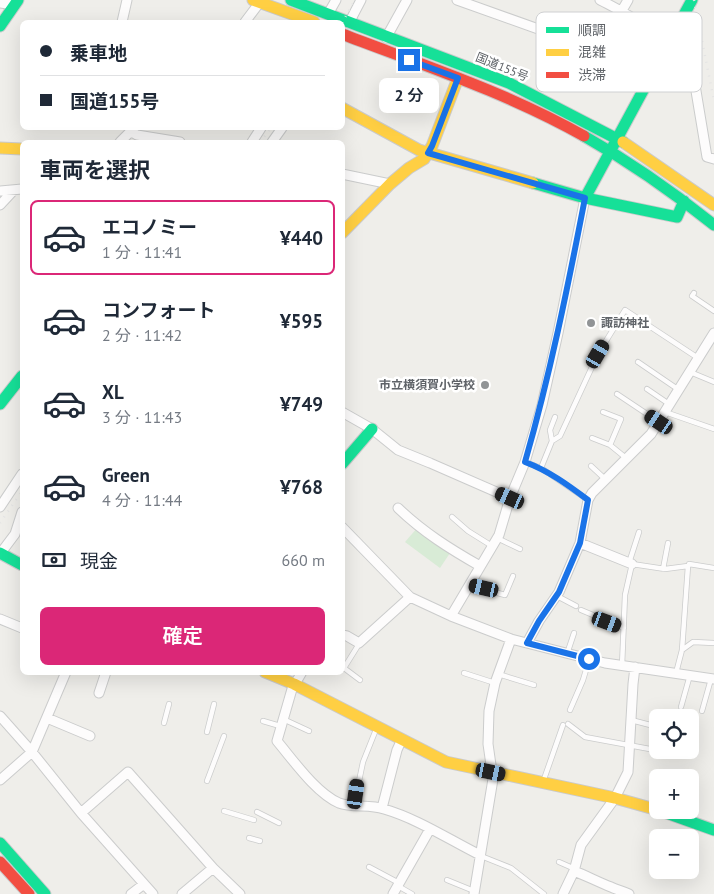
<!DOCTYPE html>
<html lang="ja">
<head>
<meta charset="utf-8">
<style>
  body { margin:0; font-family:"PT Sans","Noto Sans JP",sans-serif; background:#f6f6f7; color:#1f2937; height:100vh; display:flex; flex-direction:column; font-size:19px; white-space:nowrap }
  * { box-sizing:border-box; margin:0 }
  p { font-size:16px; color:#747a83 }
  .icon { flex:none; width:28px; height:28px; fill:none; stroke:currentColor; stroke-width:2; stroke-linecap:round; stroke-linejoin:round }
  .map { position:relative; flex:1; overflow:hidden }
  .side { position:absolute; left:20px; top:140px; width:325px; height:535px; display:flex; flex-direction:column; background:#fff; border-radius:8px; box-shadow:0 5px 20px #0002 }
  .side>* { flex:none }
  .banner { position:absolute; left:20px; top:20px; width:325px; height:110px; border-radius:8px; box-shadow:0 5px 20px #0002; display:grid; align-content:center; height:110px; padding:0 20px; background:#fff }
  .controls { position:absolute; left:649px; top:709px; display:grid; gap:10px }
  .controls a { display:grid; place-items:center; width:50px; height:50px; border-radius:8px; background:#fff; box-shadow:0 5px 20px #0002; font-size:25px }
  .end { position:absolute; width:22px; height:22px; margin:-11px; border:6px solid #1a73e8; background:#fff; box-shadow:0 0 0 2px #fff }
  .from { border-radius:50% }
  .bubble { position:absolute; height:35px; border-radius:8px; background:#fff; box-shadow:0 5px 20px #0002; font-size:16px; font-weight:600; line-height:35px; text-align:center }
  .car { position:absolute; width:15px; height:30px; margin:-15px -8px; border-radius:6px; box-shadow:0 0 4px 1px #0007; background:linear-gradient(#222 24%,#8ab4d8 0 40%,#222 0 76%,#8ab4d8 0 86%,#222 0) }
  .banner b { display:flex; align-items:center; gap:18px; height:48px; font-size:19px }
  .banner b+b { border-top:1px solid #e0e1e3 }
  .banner i { width:12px; height:12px; background:#1f2937 }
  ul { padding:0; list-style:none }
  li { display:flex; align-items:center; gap:15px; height:75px; margin:0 10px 8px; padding:0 10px; border:2px solid transparent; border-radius:8px }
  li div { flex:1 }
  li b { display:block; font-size:19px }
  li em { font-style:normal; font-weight:600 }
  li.active { border-color:#db2777 }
  li>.icon { width:45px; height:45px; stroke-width:1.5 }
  h2 { padding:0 20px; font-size:22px; line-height:60px }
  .pay { display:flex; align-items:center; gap:12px; height:55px; padding:0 20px; font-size:19px }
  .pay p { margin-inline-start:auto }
  .cta { display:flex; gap:10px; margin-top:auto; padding:10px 20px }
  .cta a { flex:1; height:58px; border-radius:8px; background:#db2777; color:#fff; font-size:20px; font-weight:600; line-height:58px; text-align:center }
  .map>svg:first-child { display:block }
  .green { fill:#d8ebd6 }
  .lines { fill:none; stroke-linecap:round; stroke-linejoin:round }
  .lane-casing { stroke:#cbcccc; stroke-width:6 }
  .street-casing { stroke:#cbcccc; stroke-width:11 }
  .fast-casing { stroke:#cacacb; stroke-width:13 }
  .slow-casing { stroke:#cacacb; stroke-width:13 }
  .jam-casing { stroke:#cacacb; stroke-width:13 }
  .lane { stroke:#fdfcfc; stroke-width:4.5 }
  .street { stroke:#fdfcfc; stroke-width:9 }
  .fast { stroke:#16e098; stroke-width:11 }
  .slow { stroke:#ffcf43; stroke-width:11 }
  .jam { stroke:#f24e42; stroke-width:11 }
  .rail { stroke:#e4e4e4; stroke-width:2.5; stroke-dasharray:1 6; stroke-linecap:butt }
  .route { stroke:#1a73e8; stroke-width:6 }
  .poi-dot { fill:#919496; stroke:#fff; stroke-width:2 }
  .labels { text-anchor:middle; stroke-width:5; stroke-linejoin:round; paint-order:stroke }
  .street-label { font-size:12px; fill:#5f6368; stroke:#fff }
  .poi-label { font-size:12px; font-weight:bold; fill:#5f6368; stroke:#fff; text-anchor:start }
  .key { fill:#fff; stroke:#cfd0d2; stroke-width:1 }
  .key-label { font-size:14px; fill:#5f6368 }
</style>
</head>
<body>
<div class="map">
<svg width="714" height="894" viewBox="0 0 714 894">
  <rect width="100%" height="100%" fill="#efeeea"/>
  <path class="green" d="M418,527L452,550L440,568L405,542Z"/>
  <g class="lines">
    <defs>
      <path id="lane" d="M694,293L692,296L714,311
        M638,362L679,390
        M690,372L714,382
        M647,389L669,404
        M617,394L659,422
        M603,412L621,419L610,445
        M665,412L714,429
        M592,438L610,445L626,458
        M552,441L560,436L598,354L625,310L698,358
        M525,462L541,468L588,500
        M591,466L605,479
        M541,468L552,441L550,430L555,417
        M452,517L468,531L492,546
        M497,538L520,549
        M629,563L639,532
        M689,564L714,568
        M663,569L668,543
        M469,585L505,595L513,576
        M557,596L576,606
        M581,610L624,628
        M359,644L344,668L360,680
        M682,650L693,642L714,643
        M567,654L574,633
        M622,666L625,595L632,564L665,569L688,566L682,650L676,673
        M464,673L495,683
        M498,674L534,685
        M681,707L690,675
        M570,710L583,680L589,660
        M702,711L711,679
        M283,719L309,731
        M631,720L658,727
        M263,721L280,726
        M164,723L169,704
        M568,724L585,737L666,752
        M207,732L214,704
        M207,781L224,736
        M543,782L563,725
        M354,805L363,762L377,727
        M224,811L254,820
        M257,812L279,823
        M249,838L260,841
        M481,856L511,868L544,894
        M559,862L575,869
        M369,867L399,883
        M447,880L474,891
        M398,886L412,894"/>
      <path id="street" d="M457,0L555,35L594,59L628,0
        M600,0C631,15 658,35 689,49L707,157L714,159
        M0,3L14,5
        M328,14L336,0
        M122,22L127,0
        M245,22L260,2
        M349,23L361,0
        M386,38L407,0
        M130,131L137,135L180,142
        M120,142L134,128
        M252,142L261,128
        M272,142L282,128
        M342,174L390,184
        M0,191L22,189
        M0,205L14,190
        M342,412L372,429L398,450L430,463L510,498
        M0,507L22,474
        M398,508C423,532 450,549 480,566
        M342,527L410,597L451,616L511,639L605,663L714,679
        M580,543L632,564
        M0,554L15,534L22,512
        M451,616L499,535L510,498L525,462L542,405L558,333L585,198
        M0,619L22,628
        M342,635L347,636L359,643L410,597
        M527,643L539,621L559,592L580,543L588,500L592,493L651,434L714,333
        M302,672L292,689L277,741C293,760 316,793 339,803C352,808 370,804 384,809C418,819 448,839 480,855
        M99,693L106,672
        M0,716L32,752L81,813L153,894
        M47,718L90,736
        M0,780L32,752L66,672
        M382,808L397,750L402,739
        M81,813L128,772L213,868L240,894
        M574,871C587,876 598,882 611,887C617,890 623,891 629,894
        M131,894L144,884
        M182,894L213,868
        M393,894L430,829
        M474,894L493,779L488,744L489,711L495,683L511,639
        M563,894L574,871L581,845L615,798L628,772L633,684L635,667"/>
      <path id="fast" d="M291,0L509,83L623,142
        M0,26L18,0
        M584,136C630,162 673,192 714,225
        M533,183L585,198L677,217L684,201
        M585,198L692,0
        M0,404L22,376
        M342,464L372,429
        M0,553L22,565
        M658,810L714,830
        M0,843L45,894"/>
      <path id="slow" d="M253,0L314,22
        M342,108L419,150L533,183
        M623,142L714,205
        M0,148L22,149
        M342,233L390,184L409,168L424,159L432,146L458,78
        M265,672L294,684L446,762L615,798L658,810"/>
      <path id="jam" d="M342,34C423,65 508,93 584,136
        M0,862L29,894"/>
    </defs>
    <use href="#lane" class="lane-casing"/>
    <use href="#street" class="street-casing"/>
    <use href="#fast" class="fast-casing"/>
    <use href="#slow" class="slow-casing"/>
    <use href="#jam" class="jam-casing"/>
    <use href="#lane" class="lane"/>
    <use href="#street" class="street"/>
    <use href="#fast" class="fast"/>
    <use href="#slow" class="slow"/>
    <use href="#jam" class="jam"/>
    <path class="rail" d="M694,0L714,101
      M342,23L355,0
      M260,142L271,128
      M0,523L22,491"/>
  </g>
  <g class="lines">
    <path class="route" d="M409,60L458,78L432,146L428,153L585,198C568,286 550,375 525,462C549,471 568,485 588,500L580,543L559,592L539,621L527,643L589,659"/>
  </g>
  <g class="poi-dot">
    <circle cx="591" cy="323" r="5"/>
    <circle cx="485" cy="385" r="5"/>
  </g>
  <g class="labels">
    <g class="street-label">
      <text transform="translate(502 67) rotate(22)" y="4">国道155号</text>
    </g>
    <g class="poi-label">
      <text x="601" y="327">諏訪神社</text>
      <text x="475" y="389" text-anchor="end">市立横須賀小学校</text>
    </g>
  </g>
  <rect x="536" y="12" width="166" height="80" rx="8" class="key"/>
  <rect x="546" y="27" width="23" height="6" fill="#16e098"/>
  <rect x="546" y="49" width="23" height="7" fill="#ffcf43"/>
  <rect x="546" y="72" width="23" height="6" fill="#f24e42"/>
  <g class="key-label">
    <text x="578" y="35">順調</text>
    <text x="578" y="57">混雑</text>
    <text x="578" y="80">渋滞</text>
  </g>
</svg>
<div class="controls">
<a><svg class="icon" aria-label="locate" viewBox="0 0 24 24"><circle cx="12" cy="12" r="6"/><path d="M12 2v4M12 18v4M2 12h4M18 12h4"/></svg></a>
<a>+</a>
<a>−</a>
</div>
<i class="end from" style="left:589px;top:659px"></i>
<i class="end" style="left:409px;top:60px"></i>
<div class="bubble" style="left:379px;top:78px;width:60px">2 分</div>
<i class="car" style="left:598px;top:354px;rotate:30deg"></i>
<i class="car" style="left:659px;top:422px;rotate:304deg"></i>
<i class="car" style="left:510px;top:498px;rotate:294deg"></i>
<i class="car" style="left:484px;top:588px;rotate:283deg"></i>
<i class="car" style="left:607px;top:622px;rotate:110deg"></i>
<i class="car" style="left:491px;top:772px;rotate:102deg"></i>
<i class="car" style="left:356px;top:794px;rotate:8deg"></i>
<div class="banner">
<b><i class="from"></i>乗車地</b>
<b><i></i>国道155号</b>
</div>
<section class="side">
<h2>車両を選択</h2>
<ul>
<li class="active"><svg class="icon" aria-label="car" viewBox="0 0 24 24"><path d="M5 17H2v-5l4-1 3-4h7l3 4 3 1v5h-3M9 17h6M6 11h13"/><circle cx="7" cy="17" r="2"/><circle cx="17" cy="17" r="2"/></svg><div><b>エコノミー</b><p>1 分 · 11:41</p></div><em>¥440</em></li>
<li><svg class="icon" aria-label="car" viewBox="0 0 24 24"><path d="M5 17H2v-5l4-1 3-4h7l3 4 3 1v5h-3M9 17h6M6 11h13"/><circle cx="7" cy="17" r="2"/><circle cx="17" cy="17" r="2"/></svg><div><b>コンフォート</b><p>2 分 · 11:42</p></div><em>¥595</em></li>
<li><svg class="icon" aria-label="car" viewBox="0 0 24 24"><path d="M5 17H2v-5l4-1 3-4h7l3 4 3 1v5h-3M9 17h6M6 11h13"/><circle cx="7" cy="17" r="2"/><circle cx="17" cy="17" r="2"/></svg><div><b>XL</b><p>3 分 · 11:43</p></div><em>¥749</em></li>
<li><svg class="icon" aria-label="car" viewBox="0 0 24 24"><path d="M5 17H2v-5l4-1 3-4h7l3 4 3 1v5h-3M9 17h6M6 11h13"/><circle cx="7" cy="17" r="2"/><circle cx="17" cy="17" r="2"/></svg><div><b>Green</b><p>4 分 · 11:44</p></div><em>¥768</em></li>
</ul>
<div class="pay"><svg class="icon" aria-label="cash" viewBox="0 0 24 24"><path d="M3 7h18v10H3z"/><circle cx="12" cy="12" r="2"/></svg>現金<p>660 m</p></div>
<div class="cta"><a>確定</a></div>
</section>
</div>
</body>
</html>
